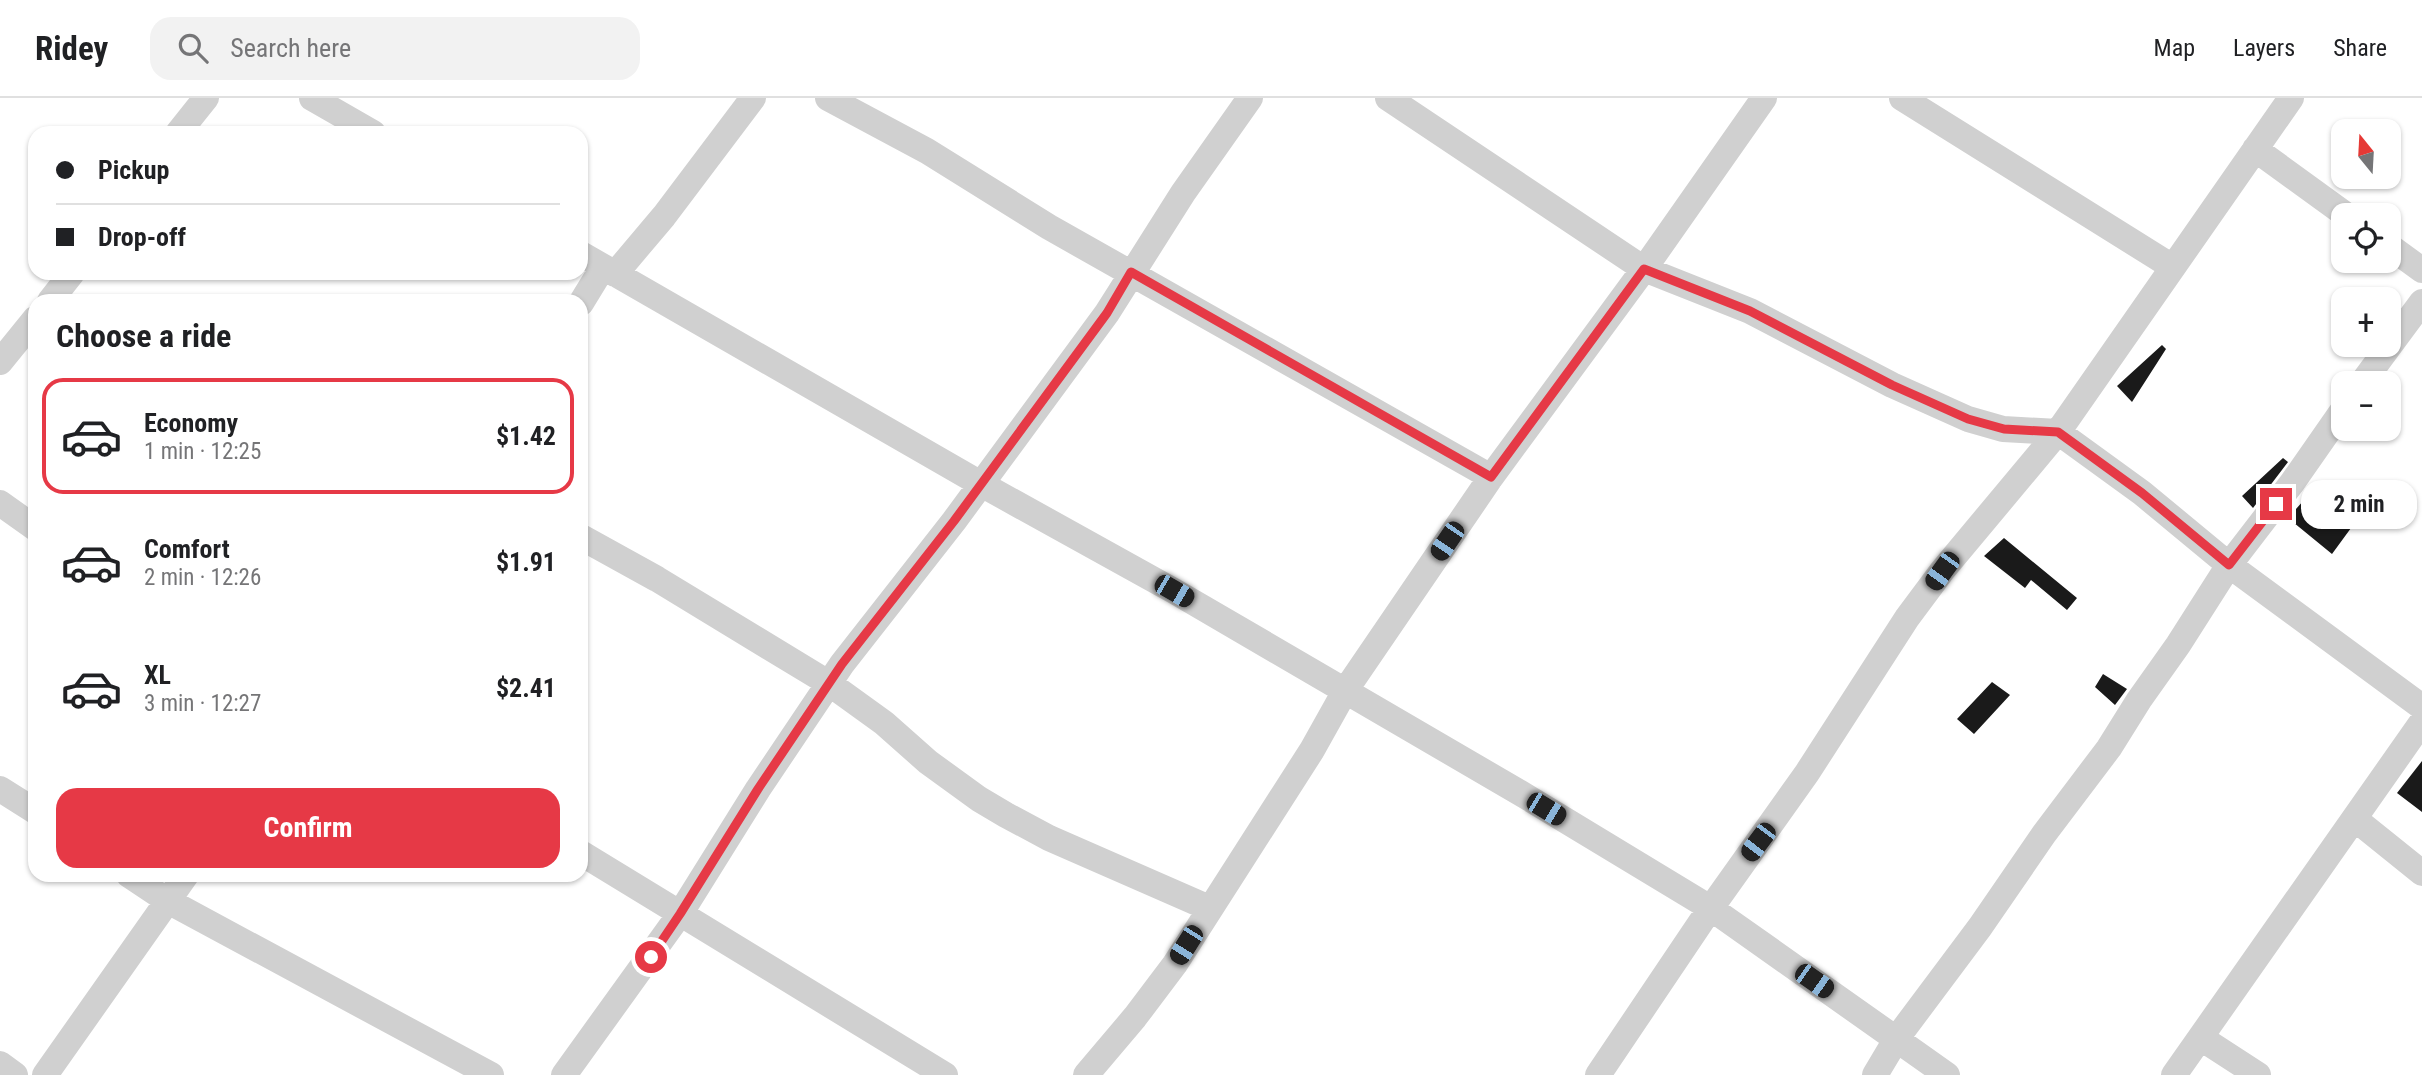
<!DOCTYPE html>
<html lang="en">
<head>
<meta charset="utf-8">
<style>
  body { margin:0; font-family:"Roboto Condensed",sans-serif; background:#f2f2f2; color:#202124; height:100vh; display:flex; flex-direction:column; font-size:26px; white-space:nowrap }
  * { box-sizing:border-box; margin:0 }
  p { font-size:23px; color:#757577 }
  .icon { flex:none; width:38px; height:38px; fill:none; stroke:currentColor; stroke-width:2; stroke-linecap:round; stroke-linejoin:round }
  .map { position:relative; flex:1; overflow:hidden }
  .drawer { position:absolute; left:28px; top:196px; width:560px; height:588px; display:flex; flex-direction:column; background:#fff; border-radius:21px; box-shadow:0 2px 5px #0004 }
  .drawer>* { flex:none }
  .top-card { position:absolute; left:28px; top:28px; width:560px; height:154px; border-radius:21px; box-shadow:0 2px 5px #0004; display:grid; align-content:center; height:154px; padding:0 28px; background:#fff }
  .needle { width:46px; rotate:342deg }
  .tools { position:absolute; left:2331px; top:21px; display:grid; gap:14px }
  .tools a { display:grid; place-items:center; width:70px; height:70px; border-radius:14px; background:#fff; box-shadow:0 2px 5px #0004; font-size:35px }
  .end { position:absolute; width:32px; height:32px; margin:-16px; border:9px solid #e63946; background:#fff; box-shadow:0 0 0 4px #fff }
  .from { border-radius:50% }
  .bubble { position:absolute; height:49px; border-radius:21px; background:#fff; box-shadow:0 2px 5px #0004; font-size:23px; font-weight:700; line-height:49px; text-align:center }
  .car { position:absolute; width:21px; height:42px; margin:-21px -10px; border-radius:9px; box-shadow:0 0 5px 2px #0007; background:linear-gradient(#222 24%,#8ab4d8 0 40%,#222 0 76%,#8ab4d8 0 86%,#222 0) }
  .top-card b { display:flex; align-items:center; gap:24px; height:66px; font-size:26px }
  .top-card b+b { border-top:2px solid #e0e0e0 }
  .top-card i { width:18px; height:18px; background:#202124 }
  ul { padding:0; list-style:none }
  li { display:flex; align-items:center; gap:21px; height:116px; margin:0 14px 10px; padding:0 14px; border:4px solid transparent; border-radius:21px }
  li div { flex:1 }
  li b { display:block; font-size:26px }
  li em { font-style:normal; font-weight:700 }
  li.active { border-color:#e63946 }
  li>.icon { width:63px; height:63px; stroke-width:1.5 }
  h2 { padding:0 28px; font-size:32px; line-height:84px }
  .cta { display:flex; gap:14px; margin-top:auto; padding:14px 28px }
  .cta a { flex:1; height:80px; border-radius:21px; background:#e63946; color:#fff; font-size:28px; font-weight:700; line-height:80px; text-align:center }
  header { display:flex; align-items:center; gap:42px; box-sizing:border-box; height:98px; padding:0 35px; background:#fff; border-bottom:2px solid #e0e0e0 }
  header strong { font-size:33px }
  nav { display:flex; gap:38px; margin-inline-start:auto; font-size:24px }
  .search { width:490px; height:63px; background:#f2f2f2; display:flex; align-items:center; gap:18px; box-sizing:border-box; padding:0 24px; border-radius:21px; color:#757577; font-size:26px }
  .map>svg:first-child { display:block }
  .building { fill:#1a1a1a }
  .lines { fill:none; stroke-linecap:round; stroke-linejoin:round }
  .minor { stroke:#d0d0d0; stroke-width:26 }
  .route { stroke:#e63946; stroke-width:9 }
</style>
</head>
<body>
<header>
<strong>Ridey</strong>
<div class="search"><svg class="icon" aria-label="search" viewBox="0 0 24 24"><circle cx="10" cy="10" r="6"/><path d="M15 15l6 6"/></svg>Search here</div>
<nav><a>Map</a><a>Layers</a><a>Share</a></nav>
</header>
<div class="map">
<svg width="2422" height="977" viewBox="0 0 2422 977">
  <rect width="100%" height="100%" fill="#fff"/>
  <path class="building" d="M2162,247L2166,251L2132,304L2117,288Z
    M2283,360L2288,364L2253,410L2242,398Z
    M2312,393L2351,430L2332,456L2288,420Z
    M2004,440L2077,500L2067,512L2031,482L2025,490L1984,458Z
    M2103,576L2127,591L2115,607L2095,589Z
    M1992,584L2010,597L1974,636L1957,621Z
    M2422,663V714L2397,695Z"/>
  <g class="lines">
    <path class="minor" d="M312,0L373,35
      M828,0L927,53L1049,129L1491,379
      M1388,0L1644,171L1750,213L1892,287L1968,321L2003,331L2058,334L2142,395L2229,467L2422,609
      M1902,0L2171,168
      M178,35L206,0
      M2255,51L2346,117
      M2389,148L2422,172
      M581,156L981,386L1174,493L1522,696L1712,811L1947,977
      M615,176L664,118L753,0
      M50,203L72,175
      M581,205L603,169
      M0,264L35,221
      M2362,285L2422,204
      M0,405L35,430
      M581,439L657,481L830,586L884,625L928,664L979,701L1006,717L1049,740L1209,810
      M0,691L35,713
      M2355,721L2422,775
      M581,755L945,977
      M129,777L168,803L491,977
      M2201,940L2258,977
      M0,966L15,977
      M45,977L186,777
      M564,977L680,816L758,691L842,566L954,423L1107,215L1183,95L1250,0
      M1086,977L1135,919L1175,866L1312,652L1345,593L1491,379L1644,171L1764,0
      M1598,977L1701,824L1807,675L1907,520L1942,473L2058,334L2291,0
      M1875,977L1897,940L1980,829L2044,736L2109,650L2139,602L2178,547L2229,467L2292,385L2343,312
      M2174,977L2422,624"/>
  </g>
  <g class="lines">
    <path class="route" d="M651,859L680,816L758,691L842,566L954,423L1107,215L1131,174L1491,379L1644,171L1750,213L1892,287L1968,321L2004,331L2058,334L2142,395L2229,467L2276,406"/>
  </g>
</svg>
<div class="tools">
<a><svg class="needle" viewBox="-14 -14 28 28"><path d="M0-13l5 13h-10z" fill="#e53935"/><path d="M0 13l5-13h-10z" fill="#757577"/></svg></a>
<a><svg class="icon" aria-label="locate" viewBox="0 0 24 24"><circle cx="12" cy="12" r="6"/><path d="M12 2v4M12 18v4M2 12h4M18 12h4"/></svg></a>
<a>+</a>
<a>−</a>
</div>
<i class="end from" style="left:651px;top:859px"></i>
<i class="end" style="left:2276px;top:406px"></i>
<div class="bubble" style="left:2301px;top:382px;width:116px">2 min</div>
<i class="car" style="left:1447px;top:443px;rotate:214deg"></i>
<i class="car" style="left:1942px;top:473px;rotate:216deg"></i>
<i class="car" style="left:1174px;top:493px;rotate:120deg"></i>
<i class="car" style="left:1546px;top:711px;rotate:121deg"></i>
<i class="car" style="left:1758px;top:744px;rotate:217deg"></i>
<i class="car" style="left:1186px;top:847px;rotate:212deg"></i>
<i class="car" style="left:1814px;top:883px;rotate:125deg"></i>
<div class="top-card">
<b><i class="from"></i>Pickup</b>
<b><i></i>Drop-off</b>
</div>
<section class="drawer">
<h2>Choose a ride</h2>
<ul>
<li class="active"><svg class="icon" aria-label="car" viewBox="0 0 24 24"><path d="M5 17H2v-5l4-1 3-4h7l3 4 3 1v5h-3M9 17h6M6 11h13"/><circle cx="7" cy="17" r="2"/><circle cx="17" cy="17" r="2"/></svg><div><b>Economy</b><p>1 min · 12:25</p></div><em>$1.42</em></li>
<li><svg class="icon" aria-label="car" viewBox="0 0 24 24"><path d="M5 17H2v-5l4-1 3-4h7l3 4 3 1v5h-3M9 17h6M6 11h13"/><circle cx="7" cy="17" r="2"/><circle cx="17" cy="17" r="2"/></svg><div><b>Comfort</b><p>2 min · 12:26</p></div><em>$1.91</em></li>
<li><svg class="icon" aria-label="car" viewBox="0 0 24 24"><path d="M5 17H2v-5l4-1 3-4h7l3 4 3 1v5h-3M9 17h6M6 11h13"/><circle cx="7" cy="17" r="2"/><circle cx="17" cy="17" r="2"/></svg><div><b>XL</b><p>3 min · 12:27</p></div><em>$2.41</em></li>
</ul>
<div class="cta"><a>Confirm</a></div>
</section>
</div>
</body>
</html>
